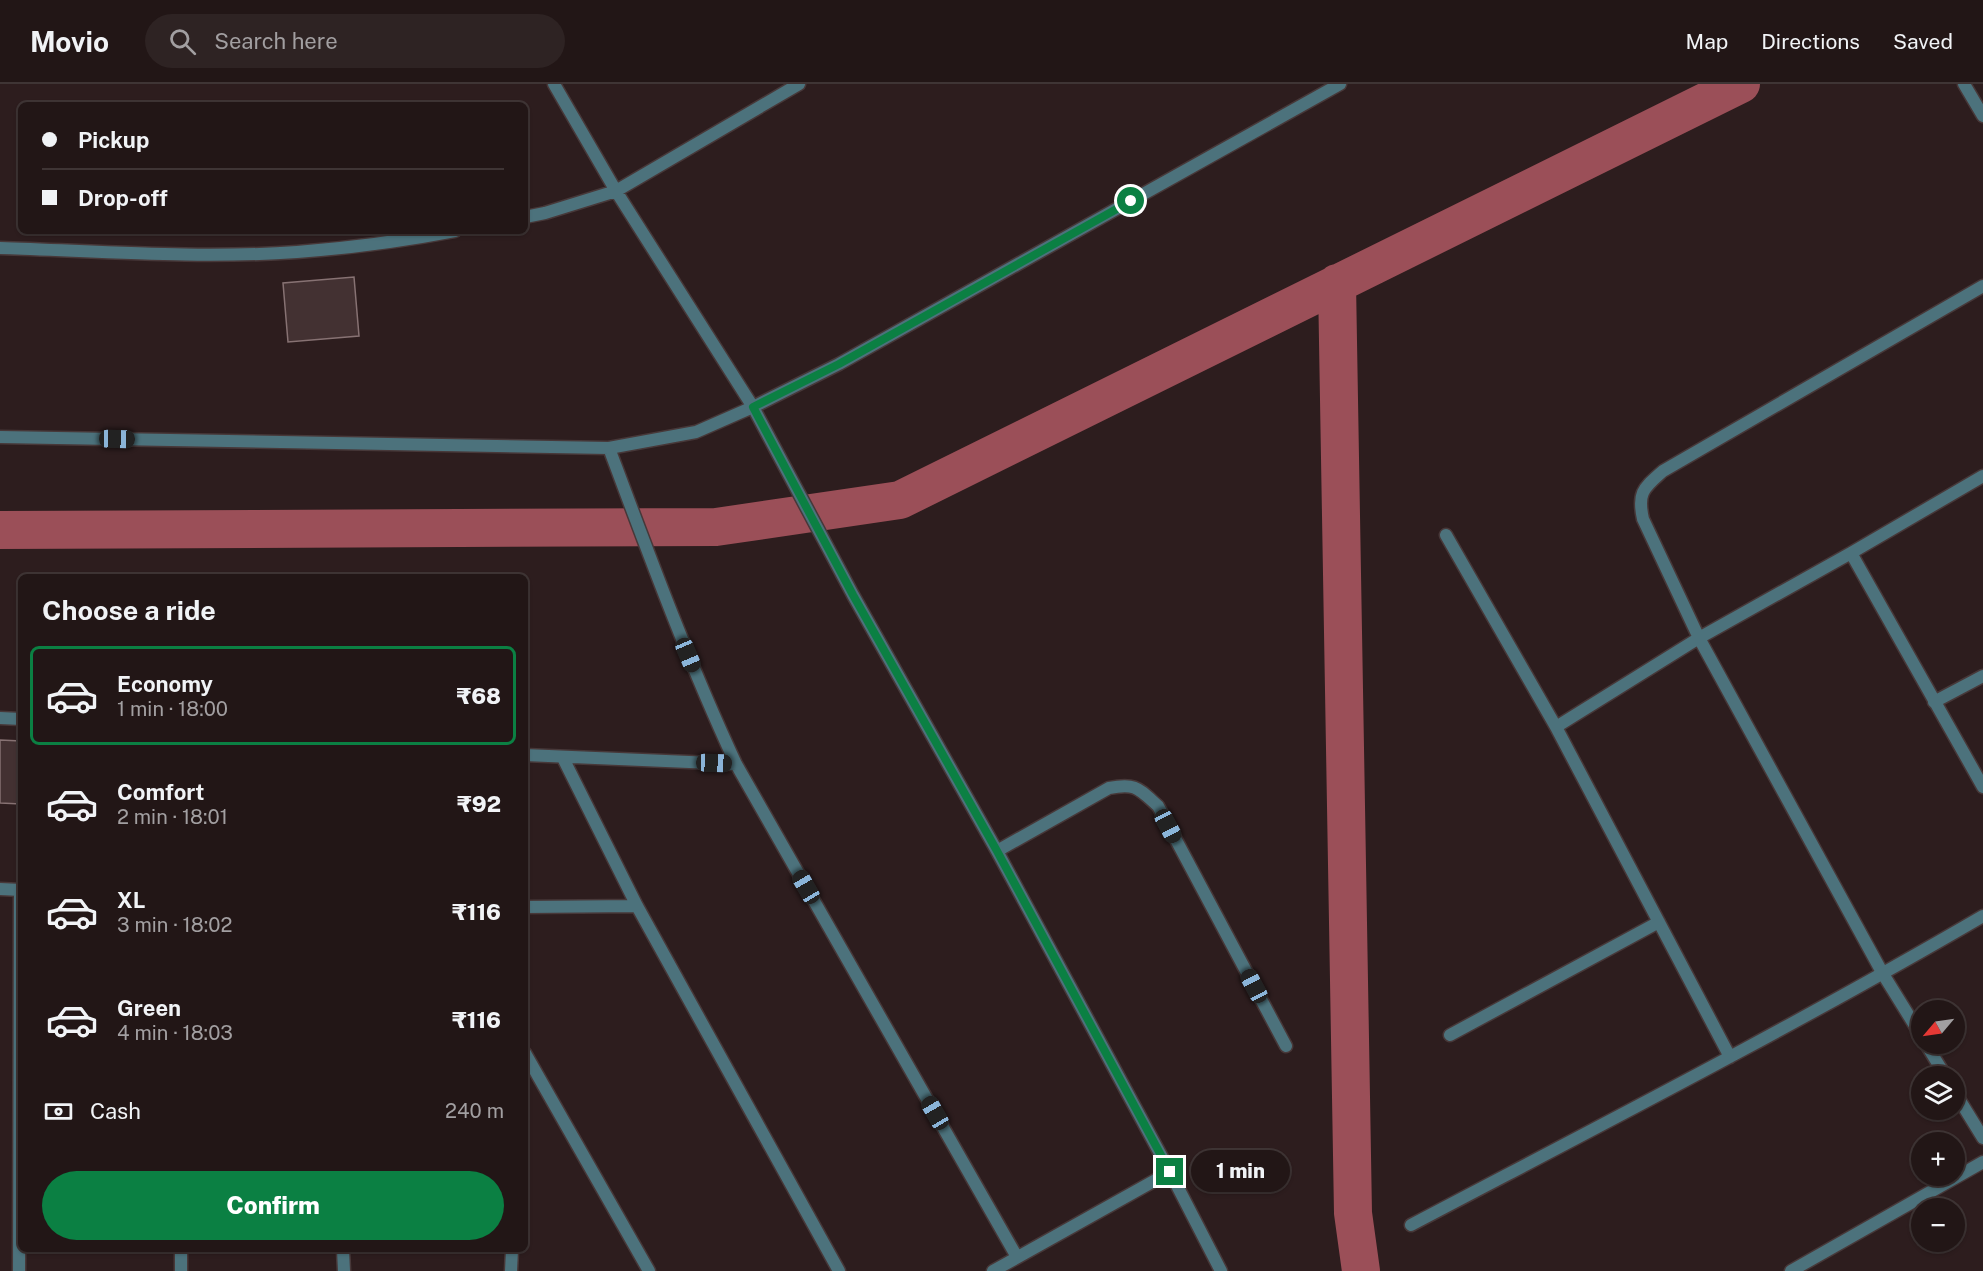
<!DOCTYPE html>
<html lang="en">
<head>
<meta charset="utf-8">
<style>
  body { margin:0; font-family:"Public Sans",sans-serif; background:#2e2323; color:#f1f3f6; height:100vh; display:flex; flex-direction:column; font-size:22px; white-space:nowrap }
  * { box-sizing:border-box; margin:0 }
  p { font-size:20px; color:#a29fa1 }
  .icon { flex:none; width:33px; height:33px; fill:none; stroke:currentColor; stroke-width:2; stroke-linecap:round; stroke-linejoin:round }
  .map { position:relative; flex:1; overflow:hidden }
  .details { position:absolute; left:18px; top:490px; width:510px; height:678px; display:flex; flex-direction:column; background:#221616; border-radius:9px; box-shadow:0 2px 4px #0004,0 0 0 2px #3f3535 }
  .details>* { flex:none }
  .guide { position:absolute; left:18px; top:18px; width:510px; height:132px; border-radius:9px; box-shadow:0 2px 4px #0004,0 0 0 2px #3f3535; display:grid; align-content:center; height:132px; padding:0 24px; background:#221616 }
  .needle { width:39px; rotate:241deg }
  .buttons { position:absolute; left:1911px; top:916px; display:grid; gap:12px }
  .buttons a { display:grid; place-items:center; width:54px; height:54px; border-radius:50%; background:#221616; box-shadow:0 2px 4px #0004,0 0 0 2px #3f3535; font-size:30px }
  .end { position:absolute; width:27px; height:27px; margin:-14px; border:8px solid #0b8043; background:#fff; box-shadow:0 0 0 3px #fff }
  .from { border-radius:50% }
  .bubble { position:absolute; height:42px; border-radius:21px; background:#221616; box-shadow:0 2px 4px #0004,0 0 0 2px #3f3535; font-size:20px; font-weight:800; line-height:42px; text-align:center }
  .car { position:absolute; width:18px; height:36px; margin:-18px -9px; border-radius:8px; box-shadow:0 0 4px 2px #0007; background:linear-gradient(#222 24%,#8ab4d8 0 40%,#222 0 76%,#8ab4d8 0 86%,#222 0) }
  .guide b { display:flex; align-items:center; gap:21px; height:57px; font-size:22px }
  .guide b+b { border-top:2px solid #3f3535 }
  .guide i { width:15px; height:15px; background:#f1f3f6 }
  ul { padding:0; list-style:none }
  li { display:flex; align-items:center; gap:18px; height:99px; margin:0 12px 9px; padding:0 12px; border:3px solid transparent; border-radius:9px }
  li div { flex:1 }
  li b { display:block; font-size:22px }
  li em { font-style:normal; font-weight:800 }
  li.active { border-color:#0b8043 }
  li>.icon { width:54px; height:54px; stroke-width:1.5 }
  h2 { padding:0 24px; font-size:27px; line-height:72px }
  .pay { display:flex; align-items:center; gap:15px; height:66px; padding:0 24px; font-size:22px }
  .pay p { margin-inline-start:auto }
  .primary-button { display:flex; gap:12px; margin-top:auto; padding:12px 24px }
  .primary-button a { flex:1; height:69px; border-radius:36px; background:#0b8043; color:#fff; font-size:24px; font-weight:800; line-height:69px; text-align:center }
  header { display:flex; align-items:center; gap:36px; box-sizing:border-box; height:84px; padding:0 30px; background:#221616; border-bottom:2px solid #3f3535 }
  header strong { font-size:28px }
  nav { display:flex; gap:33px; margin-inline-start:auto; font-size:21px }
  .search { width:420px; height:54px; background:#2e2323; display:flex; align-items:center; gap:15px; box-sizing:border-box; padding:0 21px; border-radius:33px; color:#a29fa1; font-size:22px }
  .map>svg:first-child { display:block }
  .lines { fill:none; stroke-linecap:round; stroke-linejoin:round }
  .canal { stroke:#9b4f58; stroke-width:38 }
  .building { fill:#433132; stroke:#877273; stroke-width:1.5 }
  .minor-casing { stroke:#473839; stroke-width:15 }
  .minor { stroke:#4c727c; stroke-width:12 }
  .route { stroke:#0b8043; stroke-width:8 }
</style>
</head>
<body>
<header>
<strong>Movio</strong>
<div class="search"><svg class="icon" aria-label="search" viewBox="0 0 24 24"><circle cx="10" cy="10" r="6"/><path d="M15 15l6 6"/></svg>Search here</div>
<nav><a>Map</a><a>Directions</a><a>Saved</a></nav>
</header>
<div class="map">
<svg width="1983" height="1187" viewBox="0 0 1983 1187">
  <rect width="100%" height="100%" fill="#2d1d1e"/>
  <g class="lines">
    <path class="canal" d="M1337,199L1353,1129L1361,1187
      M0,446L716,443L900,416L1741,0"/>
  </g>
  <path class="building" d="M354,193L359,252L288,258L283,199Z
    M0,656L21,657V720L0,719Z"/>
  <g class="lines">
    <defs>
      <path id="minor" d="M554,0L616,107L753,323L853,511L997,767L1170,1088L1221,1187
        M1964,0L1983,32
        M525,133L545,129L616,107L799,0
        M0,164C98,167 198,175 297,168C350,164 403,157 455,147
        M0,353L609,364L696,348L753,323L839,280L1340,0
        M609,364C649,471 688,577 736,680L1017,1173
        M1446,451L1556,643L1730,973
        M1851,469L1983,703
        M1934,618L1983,592
        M0,634L21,635
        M1556,643L1699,554L1851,469L1983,392
        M525,671L736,680
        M563,674L637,822L839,1187
        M997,767L1109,704C1136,699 1138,704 1158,722L1286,962
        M0,805L21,806
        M525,823L637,822
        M1450,951L1659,838
        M1922,953L1883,890L1699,554L1643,435C1637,408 1644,404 1663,387L1983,202
        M1926,960L1946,993
        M525,969L649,1187
        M1954,1007L1983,1054
        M1411,1141C1603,1040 1796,941 1983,832
        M343,1166L344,1187
        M19,1187L20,806
        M181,1187V1166
        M511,1187L512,1166
        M993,1187L1170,1088
        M1791,1187L1983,1078"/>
    </defs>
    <use href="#minor" class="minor-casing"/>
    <use href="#minor" class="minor"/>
  </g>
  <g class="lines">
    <path class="route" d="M1131,117L839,280L753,323L853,511L997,767L1170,1088"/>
  </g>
</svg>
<div class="buttons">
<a><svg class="needle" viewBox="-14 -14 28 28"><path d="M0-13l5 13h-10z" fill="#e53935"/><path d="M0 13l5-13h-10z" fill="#a29fa1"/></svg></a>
<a><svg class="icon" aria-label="layers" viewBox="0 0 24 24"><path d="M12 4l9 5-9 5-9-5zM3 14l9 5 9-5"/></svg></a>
<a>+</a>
<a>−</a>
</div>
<i class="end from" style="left:1131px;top:117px"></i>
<i class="end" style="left:1170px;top:1088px"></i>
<div class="bubble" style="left:1191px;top:1066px;width:99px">1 min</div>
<i class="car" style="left:117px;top:355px;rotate:91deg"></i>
<i class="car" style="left:688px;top:571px;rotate:157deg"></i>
<i class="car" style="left:714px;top:679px;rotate:92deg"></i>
<i class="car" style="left:1168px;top:742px;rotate:152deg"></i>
<i class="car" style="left:806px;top:803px;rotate:330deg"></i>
<i class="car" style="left:1254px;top:902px;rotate:332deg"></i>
<i class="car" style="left:935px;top:1029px;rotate:330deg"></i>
<div class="guide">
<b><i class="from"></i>Pickup</b>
<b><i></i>Drop-off</b>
</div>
<section class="details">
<h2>Choose a ride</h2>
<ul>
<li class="active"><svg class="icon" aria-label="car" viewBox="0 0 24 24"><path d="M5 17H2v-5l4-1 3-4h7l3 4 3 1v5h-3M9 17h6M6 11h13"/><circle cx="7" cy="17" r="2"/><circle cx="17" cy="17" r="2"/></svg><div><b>Economy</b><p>1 min · 18:00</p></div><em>₹68</em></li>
<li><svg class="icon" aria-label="car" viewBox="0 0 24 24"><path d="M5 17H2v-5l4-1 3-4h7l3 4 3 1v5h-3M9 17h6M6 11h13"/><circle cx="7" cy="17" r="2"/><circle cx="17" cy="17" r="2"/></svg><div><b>Comfort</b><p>2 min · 18:01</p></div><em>₹92</em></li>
<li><svg class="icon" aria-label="car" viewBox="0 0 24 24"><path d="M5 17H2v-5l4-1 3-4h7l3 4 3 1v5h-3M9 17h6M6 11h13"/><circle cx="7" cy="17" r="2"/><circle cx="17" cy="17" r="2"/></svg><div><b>XL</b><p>3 min · 18:02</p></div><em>₹116</em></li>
<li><svg class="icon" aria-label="car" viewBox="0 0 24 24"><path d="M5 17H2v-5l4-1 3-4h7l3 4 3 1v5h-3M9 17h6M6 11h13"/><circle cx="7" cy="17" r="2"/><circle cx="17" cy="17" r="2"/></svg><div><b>Green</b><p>4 min · 18:03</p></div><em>₹116</em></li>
</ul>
<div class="pay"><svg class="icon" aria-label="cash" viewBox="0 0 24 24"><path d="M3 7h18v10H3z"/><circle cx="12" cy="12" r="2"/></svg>Cash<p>240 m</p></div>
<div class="primary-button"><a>Confirm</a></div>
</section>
</div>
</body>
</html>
